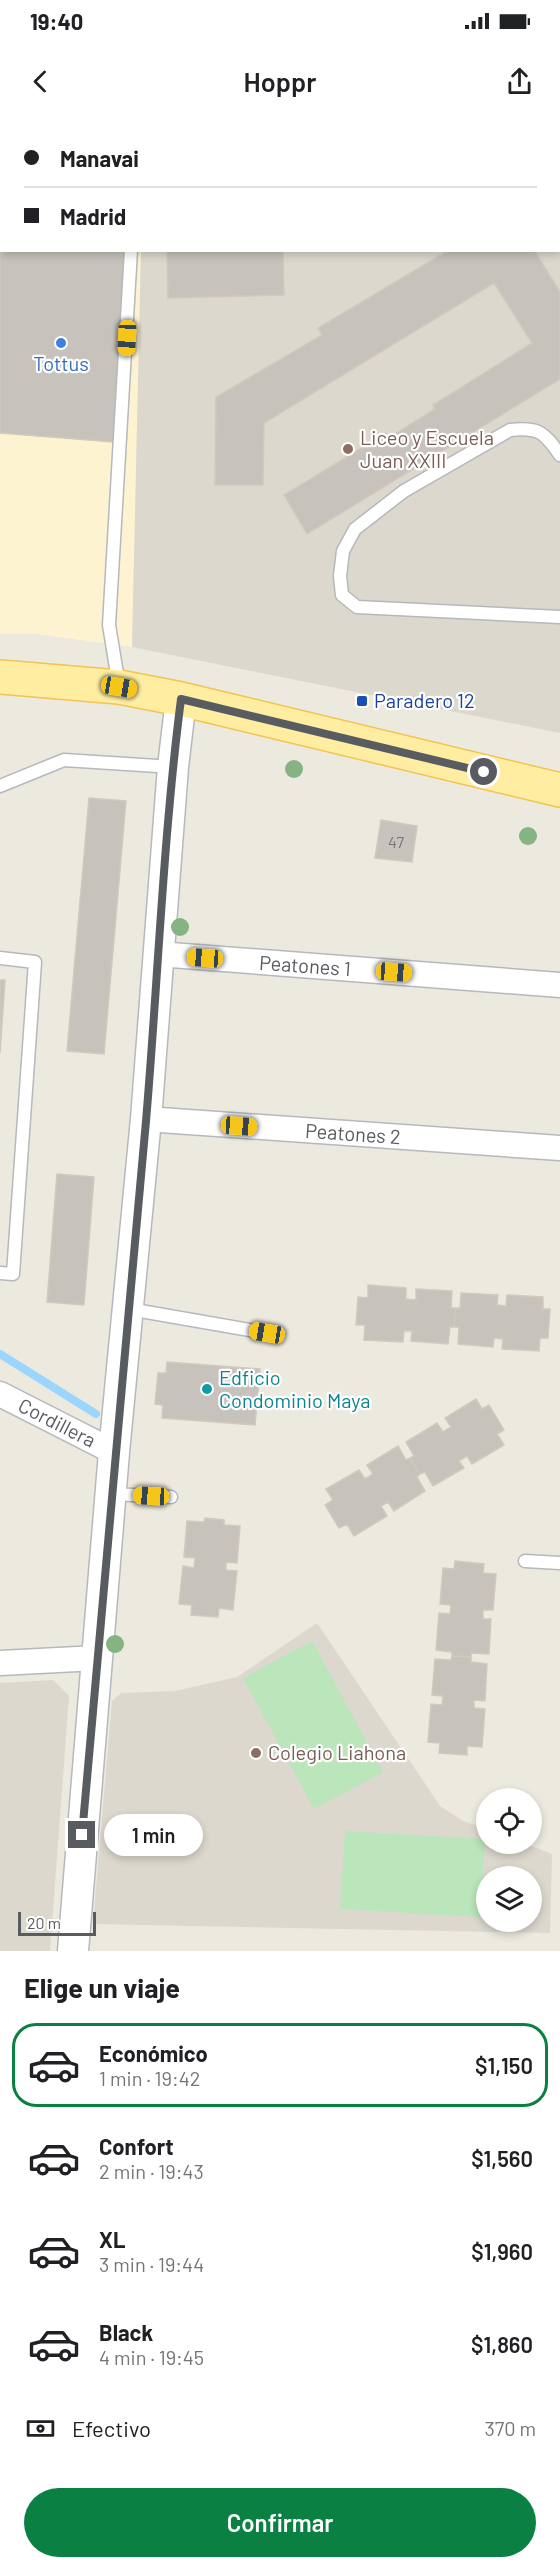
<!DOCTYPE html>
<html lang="es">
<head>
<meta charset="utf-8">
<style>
  body { margin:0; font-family:Barlow,sans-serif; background:#f6f6f6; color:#202124; height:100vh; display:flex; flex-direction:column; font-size:22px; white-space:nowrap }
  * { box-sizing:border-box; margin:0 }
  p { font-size:20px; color:#757577 }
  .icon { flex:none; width:33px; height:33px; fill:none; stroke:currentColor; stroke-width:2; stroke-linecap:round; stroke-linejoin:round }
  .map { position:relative; height:1831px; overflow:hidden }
  .drawer { display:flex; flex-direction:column; background:#fff; flex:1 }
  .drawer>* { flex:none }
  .banner { position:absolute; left:0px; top:0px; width:561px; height:132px; box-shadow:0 3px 9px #0003; display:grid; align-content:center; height:132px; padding:0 24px; background:#fff }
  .tools { position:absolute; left:476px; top:1668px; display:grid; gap:12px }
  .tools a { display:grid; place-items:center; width:66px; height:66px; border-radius:50%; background:#fff; box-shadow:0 3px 9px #0003; font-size:30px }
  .scale { position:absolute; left:18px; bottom:15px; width:78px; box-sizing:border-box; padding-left:6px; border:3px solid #585c61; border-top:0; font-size:16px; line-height:21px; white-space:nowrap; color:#585c61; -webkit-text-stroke:4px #fff; paint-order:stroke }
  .end { position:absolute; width:27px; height:27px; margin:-14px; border:8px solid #585c61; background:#fff; box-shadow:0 0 0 3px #fff }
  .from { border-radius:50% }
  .bubble { position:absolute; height:42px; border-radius:21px; background:#fff; box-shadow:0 3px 9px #0003; font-size:20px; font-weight:600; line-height:42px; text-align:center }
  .car { position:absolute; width:18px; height:36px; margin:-18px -9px; border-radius:8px; box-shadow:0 0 4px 2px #0007; background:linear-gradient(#f5c518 24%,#345 0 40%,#f5c518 0 76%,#345 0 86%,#f5c518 0) }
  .banner b { display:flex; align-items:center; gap:21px; height:57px; font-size:22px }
  .banner b+b { border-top:2px solid #e0e0e0 }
  .banner i { width:15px; height:15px; background:#202124 }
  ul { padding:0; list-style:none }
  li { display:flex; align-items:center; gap:18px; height:84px; margin:0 12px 9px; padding:0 12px; border:3px solid transparent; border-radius:24px }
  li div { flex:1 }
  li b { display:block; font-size:22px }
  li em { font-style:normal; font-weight:600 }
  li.selected { border-color:#0b8043 }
  li>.icon { width:54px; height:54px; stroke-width:1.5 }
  h2 { padding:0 24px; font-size:27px; line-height:72px }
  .pay { display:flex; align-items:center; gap:15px; height:66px; padding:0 24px; font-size:22px }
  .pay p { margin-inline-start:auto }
  .action { display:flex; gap:12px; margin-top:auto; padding:12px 24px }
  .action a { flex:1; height:69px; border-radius:36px; background:#0b8043; color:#fff; font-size:24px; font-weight:600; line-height:69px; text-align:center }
  .status { display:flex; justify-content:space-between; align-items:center; height:42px; padding:0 30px; background:#fff; direction:ltr }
  .status svg { height:16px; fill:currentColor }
  header { display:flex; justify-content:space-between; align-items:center; height:78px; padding:0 24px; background:#fff; font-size:27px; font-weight:600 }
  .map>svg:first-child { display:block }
  .commercial { fill:#fef3d1 }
  .education { fill:#dcd8ce; fill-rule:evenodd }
  .green { fill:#bbe5ba }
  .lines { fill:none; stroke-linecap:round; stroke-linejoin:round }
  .stream { stroke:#9cd6ff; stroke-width:8 }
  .building { fill:#c7c3bc; stroke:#d0cabd; stroke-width:1.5 }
  .service-casing { stroke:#b5b8bd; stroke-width:15 }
  .minor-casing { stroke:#b5b8bd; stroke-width:27 }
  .tertiary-casing { stroke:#b5b8bd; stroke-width:33 }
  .primary-casing { stroke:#f4c350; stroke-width:36 }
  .service { stroke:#fff; stroke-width:12 }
  .minor { stroke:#fff; stroke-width:24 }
  .tertiary { stroke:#fff; stroke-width:30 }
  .primary { stroke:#ffeea1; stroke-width:33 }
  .tree { fill:#86b382 }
  .route { stroke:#585c61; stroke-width:8 }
  .shop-dot { fill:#3f7fe0; stroke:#fff; stroke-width:2 }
  .education-dot { fill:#8d6e63; stroke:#fff; stroke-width:2 }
  .transit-dot { fill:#1a4fb4; stroke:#fff; stroke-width:2 }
  .culture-dot { fill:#0f9aa8; stroke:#fff; stroke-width:2 }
  .labels { text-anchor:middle; stroke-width:4.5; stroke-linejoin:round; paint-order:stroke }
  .number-label { font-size:16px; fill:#747678 }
  .shop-label { font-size:20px; fill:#366cbe; stroke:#fff }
  .education-label { font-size:20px; fill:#785e54; stroke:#fff; text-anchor:start }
  .transit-label { font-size:20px; fill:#164399; stroke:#fff; text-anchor:start }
  .street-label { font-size:20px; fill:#585c61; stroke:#fff }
  .culture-label { font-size:20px; fill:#0d838f; stroke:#fff; text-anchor:start }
</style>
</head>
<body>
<div class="status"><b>19:40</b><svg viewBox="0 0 49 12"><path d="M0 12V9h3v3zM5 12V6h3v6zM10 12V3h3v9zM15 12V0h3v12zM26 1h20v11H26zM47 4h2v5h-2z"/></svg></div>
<header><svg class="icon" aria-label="back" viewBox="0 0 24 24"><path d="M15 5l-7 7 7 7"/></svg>Hoppr<svg class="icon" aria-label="share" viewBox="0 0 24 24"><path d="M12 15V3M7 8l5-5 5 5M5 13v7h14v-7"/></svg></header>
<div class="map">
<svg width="560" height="1831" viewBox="0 0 560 1831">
  <rect width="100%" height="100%" fill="#ece9df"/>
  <path class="commercial" d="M0,15L2,130L141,131L132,527L36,514H0Z"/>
  <path class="education" d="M560,120V613L132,527L141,131L560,130Z
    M317,1503L440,1686L463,1701L486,1709V1724H526L552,1734L550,1813L93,1804L112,1581L121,1573L175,1571L237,1557ZM486,1756H531V1802H486Z
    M53,1560L69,1576L50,1831H0V1563Z"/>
  <path class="green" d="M312,1521L383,1652L314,1689L243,1558Z
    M345,1711L485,1719L480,1797L340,1789Z"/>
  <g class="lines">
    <path class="stream" d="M471,0V2
      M0,1234L96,1294"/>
  </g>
  <path class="building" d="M0,80L2,130H128L129,133L113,322L0,313Z
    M167,130H283L284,175L168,178Z
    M449,130H534L560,172V259L307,414L284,375L386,313L389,318L435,289L433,285L532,223L494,163L264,303L263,365H215L216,277L322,215L318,208Z
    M89,678L126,681L104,934L67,931Z
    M381,700L417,706L412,742L375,738Z
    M0,860H5L0,933Z
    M57,1054L94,1057L84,1185L47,1182Z
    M368,1165L406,1168V1179L416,1180V1169L452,1171L451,1188H455L454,1207H450L448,1224L411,1221L412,1211H404L403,1222L364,1220L365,1205H356L358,1177L368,1178Z
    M461,1173L498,1175L497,1185L506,1186L507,1175L543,1177V1189H550L548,1218H540L539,1231L502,1229L503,1219L494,1218L493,1227L458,1224L459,1207H454L455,1188H460Z
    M167,1242L260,1249L255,1305L162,1298L163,1285L155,1284L158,1253H166Z
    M476,1279L482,1289L489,1285L504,1310L497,1314L504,1325L472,1344L467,1336L459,1341L464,1348L433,1366L425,1352L420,1354L410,1338L414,1336L406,1322L437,1303L443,1312L451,1307L445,1298Z
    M398,1326L406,1340L410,1338L420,1354L417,1357L425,1371L394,1391L388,1382L381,1386L387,1396L354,1416L347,1404L339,1408L325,1385L333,1380L326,1369L359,1350L365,1359L373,1354L367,1345Z
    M205,1398L224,1400V1405L240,1406L237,1443L226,1442V1450L237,1451L233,1490L219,1488L218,1497L191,1495L192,1485L179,1484L183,1446L194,1448L195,1438L184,1437L187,1401L204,1402Z
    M455,1441L484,1444L483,1453L496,1454L493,1490H483V1499H491L489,1534L471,1533V1537L452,1536V1532L436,1530L439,1493L450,1494L451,1485L440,1484L443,1448L454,1449Z
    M452,1536L471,1537V1542L487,1544L485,1581L474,1580V1588L485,1589L482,1627L467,1626V1635L439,1633L440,1623L428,1622L431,1584L442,1585L443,1576L432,1575L435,1539L451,1540Z"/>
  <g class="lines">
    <defs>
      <path id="service" d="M0,33H2
        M560,335C544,312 539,307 510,310L404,371L355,409L343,431L340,456L342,475L357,487L560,497
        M119,566L109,505L131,130
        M0,666L64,640L173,647
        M0,838L35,842L13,1154L0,1153
        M129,1189L267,1213
        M113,1374L171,1377
        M525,1441L560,1443"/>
      <path id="minor" d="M158,834L560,865
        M146,999L560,1028
        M0,1274L114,1332
        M0,1543L97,1538"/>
      <path id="tertiary" d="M73,1831L114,1332L146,999L173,647L181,579"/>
      <path id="primary" d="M0,557L119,567L181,579L560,670"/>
    </defs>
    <use href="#service" class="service-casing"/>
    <use href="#minor" class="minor-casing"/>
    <use href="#tertiary" class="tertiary-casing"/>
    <use href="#primary" class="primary-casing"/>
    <use href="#service" class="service"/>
    <use href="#minor" class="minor"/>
    <use href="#tertiary" class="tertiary"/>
    <use href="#primary" class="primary"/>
  </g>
  <g class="tree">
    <circle cx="294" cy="649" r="9"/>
    <circle cx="528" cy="716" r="9"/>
    <circle cx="180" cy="807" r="9"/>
    <circle cx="115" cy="1524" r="9"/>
  </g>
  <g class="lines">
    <path class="route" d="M82,1715C102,1477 125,1239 146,1001C158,860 163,719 181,579L484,652"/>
  </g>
  <circle class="shop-dot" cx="61" cy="223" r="6"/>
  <g class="education-dot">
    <circle cx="348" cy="329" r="6"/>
    <circle cx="256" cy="1633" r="6"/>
  </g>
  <rect class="transit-dot" x="356" y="575" width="12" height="12" rx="3"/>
  <circle class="culture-dot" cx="207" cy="1269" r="6"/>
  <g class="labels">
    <g class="number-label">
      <text x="396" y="728">47</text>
    </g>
    <g class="shop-label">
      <text x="61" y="251">Tottus</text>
    </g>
    <g class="education-label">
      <text x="360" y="325">Liceo y Escuela<tspan x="360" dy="23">Juan XXIII</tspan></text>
      <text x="268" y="1640">Colegio Liahona</text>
    </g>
    <g class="transit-label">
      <text x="374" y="588">Paradero 12</text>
    </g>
    <g class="street-label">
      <text transform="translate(305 846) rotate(4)" y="7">Peatones 1</text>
      <text transform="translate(353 1014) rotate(4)" y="7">Peatones 2</text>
      <text transform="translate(57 1303) rotate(27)" y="7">Cordillera</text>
    </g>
    <g class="culture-label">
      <text x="219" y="1265">Edficio<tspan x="219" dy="23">Condominio Maya</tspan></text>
    </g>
  </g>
</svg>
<div class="tools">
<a><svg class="icon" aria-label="locate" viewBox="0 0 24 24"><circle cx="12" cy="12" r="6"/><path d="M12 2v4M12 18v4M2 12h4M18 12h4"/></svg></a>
<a><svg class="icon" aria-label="layers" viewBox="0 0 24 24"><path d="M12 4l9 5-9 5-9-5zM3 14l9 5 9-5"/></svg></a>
</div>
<div class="scale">20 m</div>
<i class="end from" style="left:484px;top:652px"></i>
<i class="end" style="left:82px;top:1715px"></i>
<div class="bubble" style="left:104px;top:1694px;width:99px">1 min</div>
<i class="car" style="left:127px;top:218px;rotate:183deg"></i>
<i class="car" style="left:119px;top:567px;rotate:100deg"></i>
<i class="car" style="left:205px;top:838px;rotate:274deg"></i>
<i class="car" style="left:394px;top:852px;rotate:94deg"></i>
<i class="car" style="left:239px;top:1006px;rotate:94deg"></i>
<i class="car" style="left:267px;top:1213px;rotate:280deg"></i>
<i class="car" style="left:151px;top:1376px;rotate:273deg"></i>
<div class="banner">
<b><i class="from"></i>Manavai</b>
<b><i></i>Madrid</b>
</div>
</div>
<section class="drawer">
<h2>Elige un viaje</h2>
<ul>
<li class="selected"><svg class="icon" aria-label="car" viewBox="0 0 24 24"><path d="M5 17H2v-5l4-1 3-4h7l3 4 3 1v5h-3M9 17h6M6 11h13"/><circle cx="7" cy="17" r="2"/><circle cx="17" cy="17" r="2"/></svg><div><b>Económico</b><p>1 min · 19:42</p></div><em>$1,150</em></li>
<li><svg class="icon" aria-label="car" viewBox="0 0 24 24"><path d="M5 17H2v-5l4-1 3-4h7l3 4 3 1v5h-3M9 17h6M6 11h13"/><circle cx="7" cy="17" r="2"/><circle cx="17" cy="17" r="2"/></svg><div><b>Confort</b><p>2 min · 19:43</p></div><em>$1,560</em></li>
<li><svg class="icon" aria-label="car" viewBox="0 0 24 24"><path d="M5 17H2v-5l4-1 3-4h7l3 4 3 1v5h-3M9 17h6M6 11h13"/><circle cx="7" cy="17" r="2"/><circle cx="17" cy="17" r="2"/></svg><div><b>XL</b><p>3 min · 19:44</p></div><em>$1,960</em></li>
<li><svg class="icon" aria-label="car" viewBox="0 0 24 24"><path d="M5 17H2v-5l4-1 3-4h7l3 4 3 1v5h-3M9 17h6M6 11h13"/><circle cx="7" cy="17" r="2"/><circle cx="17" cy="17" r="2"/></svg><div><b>Black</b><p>4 min · 19:45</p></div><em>$1,860</em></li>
</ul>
<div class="pay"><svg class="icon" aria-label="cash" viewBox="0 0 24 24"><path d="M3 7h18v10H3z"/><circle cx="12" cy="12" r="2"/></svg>Efectivo<p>370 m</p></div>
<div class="action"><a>Confirmar</a></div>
</section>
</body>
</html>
